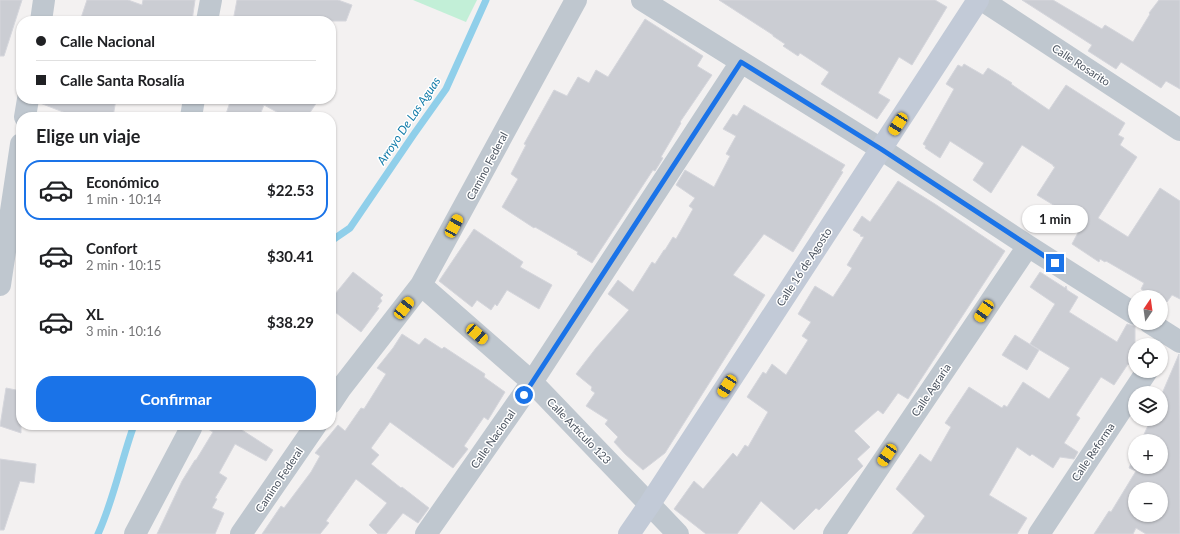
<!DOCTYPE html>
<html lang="es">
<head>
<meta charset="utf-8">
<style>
  body { margin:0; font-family:Lato,sans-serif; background:#f6f6f6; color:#202124; height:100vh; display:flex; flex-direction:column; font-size:15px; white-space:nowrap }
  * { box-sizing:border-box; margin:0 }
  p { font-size:13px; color:#757577 }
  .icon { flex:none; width:22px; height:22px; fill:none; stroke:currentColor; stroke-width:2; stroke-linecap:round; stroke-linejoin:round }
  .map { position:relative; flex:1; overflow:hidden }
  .details { position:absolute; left:16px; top:112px; width:320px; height:318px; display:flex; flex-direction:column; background:#fff; border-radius:16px; box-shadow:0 1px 3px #0004 }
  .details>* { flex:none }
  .banner { position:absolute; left:16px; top:16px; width:320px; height:88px; border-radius:16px; box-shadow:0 1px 3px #0004; display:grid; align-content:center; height:88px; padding:0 20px; background:#fff }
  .needle { width:26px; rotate:13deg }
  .controls { position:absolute; left:1128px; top:290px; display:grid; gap:8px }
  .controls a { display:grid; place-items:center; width:40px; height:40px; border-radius:50%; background:#fff; box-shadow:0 1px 3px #0004; font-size:20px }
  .end { position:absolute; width:18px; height:18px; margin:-9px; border:5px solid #1a73e8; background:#fff; box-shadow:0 0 0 2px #fff }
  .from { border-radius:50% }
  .bubble { position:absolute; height:28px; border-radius:14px; background:#fff; box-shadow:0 1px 3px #0004; font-size:13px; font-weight:700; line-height:28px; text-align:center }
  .car { position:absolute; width:12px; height:24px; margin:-12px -6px; border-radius:5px; box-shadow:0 0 3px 1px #0007; background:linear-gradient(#f5c518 24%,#345 0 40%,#f5c518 0 76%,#345 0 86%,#f5c518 0) }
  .banner b { display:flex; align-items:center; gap:14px; height:38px; font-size:15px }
  .banner b+b { border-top:1px solid #e0e0e0 }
  .banner i { width:10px; height:10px; background:#202124 }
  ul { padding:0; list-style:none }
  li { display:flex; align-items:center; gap:12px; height:60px; margin:0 8px 6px; padding:0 12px; border:2px solid transparent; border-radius:16px }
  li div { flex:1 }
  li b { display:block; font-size:15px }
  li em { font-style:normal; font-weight:700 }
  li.on { border-color:#1a73e8 }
  li>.icon { width:36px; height:36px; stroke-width:1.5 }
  h2 { padding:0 20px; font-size:18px; line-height:48px }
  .button { display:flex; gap:8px; margin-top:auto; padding:8px 20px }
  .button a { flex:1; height:46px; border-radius:16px; background:#1a73e8; color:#fff; font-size:16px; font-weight:700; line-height:46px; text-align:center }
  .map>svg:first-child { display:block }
  .green { fill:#c2efd7 }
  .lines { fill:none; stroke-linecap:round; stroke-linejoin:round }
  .stream { stroke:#90cfea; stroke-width:7 }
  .building { fill:#cbcdd3; stroke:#d5d6dc; fill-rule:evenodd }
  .street { stroke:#bfc7cf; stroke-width:22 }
  .secondary { stroke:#c2cad7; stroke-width:22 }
  .route { stroke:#1a73e8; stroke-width:5 }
  .labels { text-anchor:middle; stroke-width:3; stroke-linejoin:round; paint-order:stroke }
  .street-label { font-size:11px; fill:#49525e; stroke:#fff }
  .water-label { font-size:12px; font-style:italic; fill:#117ba9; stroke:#fff }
</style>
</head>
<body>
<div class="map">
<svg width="1180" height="534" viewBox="0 0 1180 534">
  <rect width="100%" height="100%" fill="#f3f1f1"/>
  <path class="green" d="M413,0H477L466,22Z"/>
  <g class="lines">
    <path class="stream" d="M331,241L350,228L414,134L446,89L486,0
      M98,534C114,499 121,461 134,425"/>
  </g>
  <path class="building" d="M0,0H22L4,56H0Z
    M87,0H128L142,5L143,0H195L192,21H80Z
    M237,0H338L352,5L346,21H233Z
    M719,0H935L947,7L912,65L899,57L878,93L890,100L877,119L821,84L829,72L800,53L798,56L783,46L785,44L773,36V35Z
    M1022,0H1053L1102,29L1105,25L1133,42L1150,14L1149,13L1159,0H1180V89L1166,81L1161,88L1121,62L1116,69L1088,51L1092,45Z
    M645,19L703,56L697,66L712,75L680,122L681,123L661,157L663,158L655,171L653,170L592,263L577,254L578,252L535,227L534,228L502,207L518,179L511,174L526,145L524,144L554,90L567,96L578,77L589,83L596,70L608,77Z
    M964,64L983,75L988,68L1012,83L1011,84L1049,110L1066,85L1125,123L1118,135L1124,138L1120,145L1137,157L1098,218L1128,237L1160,188L1180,201V299L1172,295L1167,302L1163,299L1161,302V297H1153L1141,289L1144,283L1106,261L1105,262L1100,259L1099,262L1072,244L1083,223L1037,195L1055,167L1053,166V165L1022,145L991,193L973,180L984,163L950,141L940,158L925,148L926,146L923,144L954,89L946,84L958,65L962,67Z
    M40,99H116L113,117H76L40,103Z
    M231,99H319L307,117H286L264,105L259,117H225Z
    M744,105L845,165L841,171L843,172L793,252L764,234L733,275L765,295L665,453L643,470L625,454L614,442L618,437L605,424L608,420L586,406L595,393L591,390L592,387L576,374L596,348L629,310L608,294L618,280L633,292L652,262L655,264L664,250H665L673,237L676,239L693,209L689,206L695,198L676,185L685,170L714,187L730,156L726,154L736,136L723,129L733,114L737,116Z
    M898,181L935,204L1005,251L908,399L898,393L883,414L878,410L854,431L870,447L857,459L863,466L819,510L816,508L794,530L761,501L737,534H706L674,509L694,481L703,489L733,453L737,457L745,445L748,447L768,412L747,397L763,372L766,374L772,364L786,375L808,340L802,336L811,322L798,314L815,286L833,297L852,268L847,265L864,237L860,236L861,235L853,230L862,216L870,222Z
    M474,229L523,262L520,267L552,285L539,309L507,290L497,306L495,304L491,310L477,300L472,307L439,281Z
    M353,272L383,295L380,298L382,301L377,307L379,308L361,332L331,309V299Z
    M1040,272L1065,288L1066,286L1067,290L1078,297L1069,312L1117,342L1127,324L1135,326V366L1134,368L1128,364L1114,385L1101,377L1076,415L1080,418L1064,443L1078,452L1074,459L1060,457L1053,468L1032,454L1030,456L1017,447L989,495L1027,518L1017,534H912L925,516L896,489L920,454L931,462L951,427L945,423L969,387L1002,408L1004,405L1007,407L1023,382L1049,399L1070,368L1030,344L1055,304L1030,287Z
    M402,334L419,345L425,338L442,349L444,347L485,374L484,377L505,392L488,420L484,417L464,446L468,449L453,468L390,422L371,448L379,455L371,464L401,488L402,487L429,508L418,523L403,513L386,534H378L369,525L387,503L356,479L326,521L329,523L320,534H262L281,506L284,508L311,472L320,456L315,453L338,425L345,431L361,408L364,409L386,374L377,368L393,348Z
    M1015,335L1039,350L1027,370L1002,355Z
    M1179,354L1180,534H1146L1136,528L1133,534H1094L1109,511L1111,512L1136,471L1129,468L1135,454V467H1161V441H1141L1151,419H1161V396ZM1135,489H1161V515H1135Z
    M6,388L21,391V433L0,426Z
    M203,425H245L242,430L273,450L266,461L235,444L219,473L227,478L215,498L217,499L212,508L224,513L215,534H157L182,481L195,460H196L213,432L203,426Z
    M0,459L36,464L34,483L20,481L4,530H0Z"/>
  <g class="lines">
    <path class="street" d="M642,0L881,149L1028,246L1135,314
      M982,0L1180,130
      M41,21L44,0
      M207,21L211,0
      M25,117L28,99
      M191,117L194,99
      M0,285L21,144
      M421,285L532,382L678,534
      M1150,323L1180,342
      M331,403L341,388L421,285L576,0
      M135,534L191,428
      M241,534L316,425
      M426,534L532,382L741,62
      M834,534L1028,246
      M1039,534L1147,371"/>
    <path class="secondary" d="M629,534L649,505L978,0"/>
  </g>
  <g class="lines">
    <path class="route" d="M524,395L741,62L881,149L1055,263"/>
  </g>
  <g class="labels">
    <g class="street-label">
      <text transform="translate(1081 65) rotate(33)" y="4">Calle Rosarito</text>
      <text transform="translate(487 166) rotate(-62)" y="4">Camino Federal</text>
      <text transform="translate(804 267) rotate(-57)" y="4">Calle 16 de Agosto</text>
      <text transform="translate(931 390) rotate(-56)" y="4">Calle Agraria</text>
      <text transform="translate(579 431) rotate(46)" y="4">Calle Artículo 123</text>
      <text transform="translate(493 439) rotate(-55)" y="4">Calle Nacional</text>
      <text transform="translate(1093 452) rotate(-56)" y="4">Calle Reforma</text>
      <text transform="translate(279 480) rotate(-56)" y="4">Camino Federal</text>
    </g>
    <g class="water-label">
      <text transform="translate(409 121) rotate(-56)" y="4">Arroyo De Las Aguas</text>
    </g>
  </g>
</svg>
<div class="controls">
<a><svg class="needle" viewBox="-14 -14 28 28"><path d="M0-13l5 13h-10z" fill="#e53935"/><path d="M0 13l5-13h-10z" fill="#757577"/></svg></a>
<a><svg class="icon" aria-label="locate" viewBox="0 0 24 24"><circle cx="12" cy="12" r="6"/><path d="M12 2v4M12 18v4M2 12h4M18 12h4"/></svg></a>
<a><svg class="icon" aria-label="layers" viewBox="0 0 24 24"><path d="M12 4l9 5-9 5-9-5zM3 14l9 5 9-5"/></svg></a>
<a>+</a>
<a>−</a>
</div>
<i class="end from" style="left:524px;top:395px"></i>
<i class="end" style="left:1055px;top:263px"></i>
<div class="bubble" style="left:1022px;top:205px;width:66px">1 min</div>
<i class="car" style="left:898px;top:124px;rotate:213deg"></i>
<i class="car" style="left:454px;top:226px;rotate:28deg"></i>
<i class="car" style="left:404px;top:308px;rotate:38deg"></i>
<i class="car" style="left:984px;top:311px;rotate:214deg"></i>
<i class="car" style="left:477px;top:334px;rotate:131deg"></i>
<i class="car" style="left:727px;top:386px;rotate:213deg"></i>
<i class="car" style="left:887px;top:455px;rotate:214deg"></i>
<div class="banner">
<b><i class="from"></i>Calle Nacional</b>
<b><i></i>Calle Santa Rosalía</b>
</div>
<section class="details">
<h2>Elige un viaje</h2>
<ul>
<li class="on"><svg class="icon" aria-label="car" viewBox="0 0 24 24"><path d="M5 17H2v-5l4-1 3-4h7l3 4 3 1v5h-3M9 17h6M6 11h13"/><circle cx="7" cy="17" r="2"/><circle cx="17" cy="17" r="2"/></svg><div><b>Económico</b><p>1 min · 10:14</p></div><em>$22.53</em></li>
<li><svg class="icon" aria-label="car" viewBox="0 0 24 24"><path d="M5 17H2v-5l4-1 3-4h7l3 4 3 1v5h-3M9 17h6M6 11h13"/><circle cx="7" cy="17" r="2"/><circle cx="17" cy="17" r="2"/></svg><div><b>Confort</b><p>2 min · 10:15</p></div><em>$30.41</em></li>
<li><svg class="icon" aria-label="car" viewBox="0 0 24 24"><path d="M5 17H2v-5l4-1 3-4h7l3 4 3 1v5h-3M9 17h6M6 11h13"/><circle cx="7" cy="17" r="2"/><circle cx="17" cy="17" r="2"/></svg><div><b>XL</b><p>3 min · 10:16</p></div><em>$38.29</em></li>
</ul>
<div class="button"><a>Confirmar</a></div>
</section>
</div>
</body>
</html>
